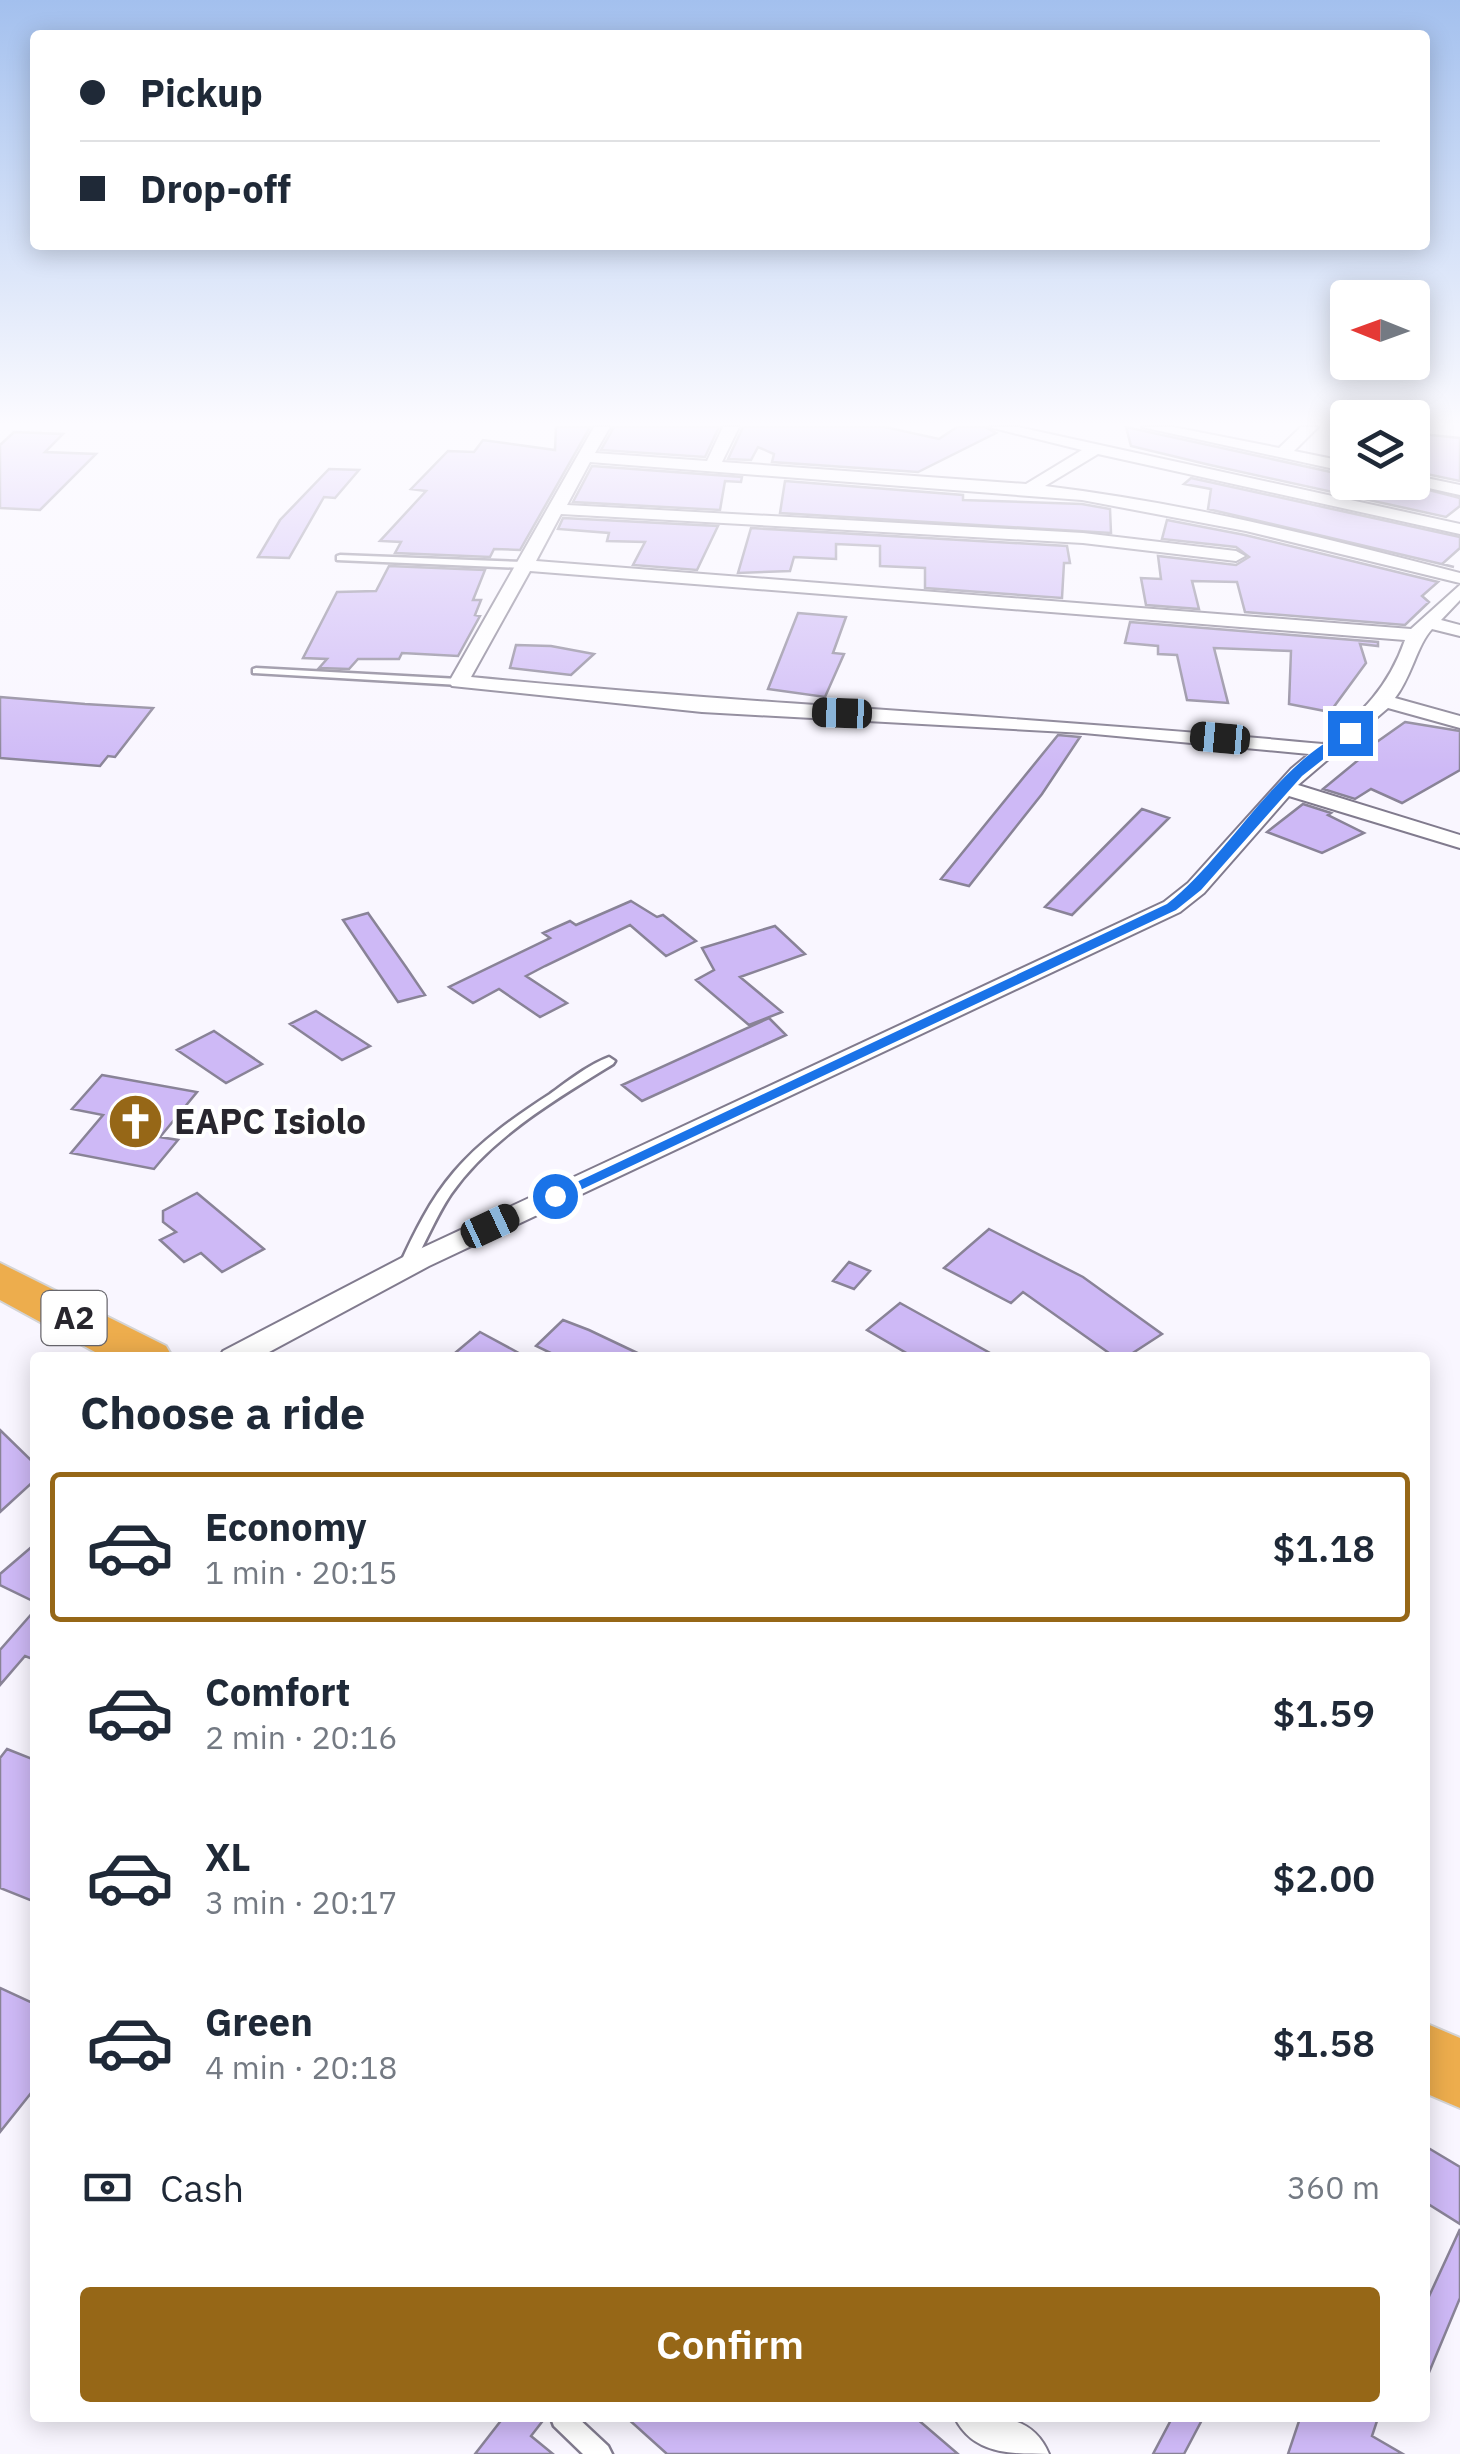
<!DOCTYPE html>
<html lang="en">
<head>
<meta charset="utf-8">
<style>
  body { margin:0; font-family:"IBM Plex Sans",sans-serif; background:#f2f2f3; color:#1f2937; height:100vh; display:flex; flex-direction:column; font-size:38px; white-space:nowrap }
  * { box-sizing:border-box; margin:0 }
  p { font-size:32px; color:#747a83 }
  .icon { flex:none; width:55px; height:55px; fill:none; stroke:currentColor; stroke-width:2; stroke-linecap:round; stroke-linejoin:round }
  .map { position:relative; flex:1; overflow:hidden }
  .side { position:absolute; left:30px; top:1352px; width:1400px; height:1070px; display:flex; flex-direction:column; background:#fff; border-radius:10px; box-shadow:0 5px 25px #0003 }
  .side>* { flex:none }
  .top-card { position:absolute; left:30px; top:30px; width:1400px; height:220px; border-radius:10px; box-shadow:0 5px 25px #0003; display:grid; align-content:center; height:220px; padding:0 50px; background:#fff }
  .needle { width:65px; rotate:271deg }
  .buttons { position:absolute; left:1330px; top:280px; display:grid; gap:20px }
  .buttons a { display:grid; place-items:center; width:100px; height:100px; border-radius:10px; background:#fff; box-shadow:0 5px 25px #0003; font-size:50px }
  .end { position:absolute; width:45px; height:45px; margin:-22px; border:12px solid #1a73e8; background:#fff; box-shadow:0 0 0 5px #fff }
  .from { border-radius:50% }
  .car { position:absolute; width:30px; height:60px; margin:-30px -15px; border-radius:12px; box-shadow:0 0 8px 2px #0007; background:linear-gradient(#222 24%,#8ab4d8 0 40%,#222 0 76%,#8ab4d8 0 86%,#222 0) }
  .top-card b { display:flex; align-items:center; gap:35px; height:95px; font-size:38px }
  .top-card b+b { border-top:2px solid #e0e1e3 }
  .top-card i { width:25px; height:25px; background:#1f2937 }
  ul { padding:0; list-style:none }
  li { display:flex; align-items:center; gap:30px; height:150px; margin:0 20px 15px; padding:0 30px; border:5px solid transparent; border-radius:10px }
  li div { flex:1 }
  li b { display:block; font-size:38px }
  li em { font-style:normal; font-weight:600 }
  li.on { border-color:#966717 }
  li>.icon { width:90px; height:90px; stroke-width:1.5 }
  h2 { padding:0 50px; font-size:45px; line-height:120px }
  .pay { display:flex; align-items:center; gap:25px; height:110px; padding:0 50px; font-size:38px }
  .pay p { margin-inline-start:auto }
  .cta { display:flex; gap:20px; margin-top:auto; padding:20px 50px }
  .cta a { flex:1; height:115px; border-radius:10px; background:#966717; color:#fff; font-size:40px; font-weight:600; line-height:115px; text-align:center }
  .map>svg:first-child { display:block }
  .building { fill:#ceb9f6; stroke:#898397; stroke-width:2.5 }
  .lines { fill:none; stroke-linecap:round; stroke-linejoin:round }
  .lane-casing { stroke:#817b8e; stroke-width:5 }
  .street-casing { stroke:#817b8e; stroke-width:4 }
  .highway-casing { stroke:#d4d4d5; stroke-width:4 }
  .lane { fill:#fff; fill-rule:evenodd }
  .street { fill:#fff; fill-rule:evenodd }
  .highway { fill:#edad4d; fill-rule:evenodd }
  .route { fill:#1a73e8 }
  .labels { text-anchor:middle; stroke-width:8; stroke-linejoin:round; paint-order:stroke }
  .shield { fill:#fff; stroke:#68676d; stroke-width:2.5 }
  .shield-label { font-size:32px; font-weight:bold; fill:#28262e }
  .poi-label { font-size:35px; font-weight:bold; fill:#28262e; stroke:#fff; text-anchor:start }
</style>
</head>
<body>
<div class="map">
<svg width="1460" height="2454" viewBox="0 0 1460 2454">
  <rect width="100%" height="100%" fill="#f9f6ff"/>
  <path class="building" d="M556,427H590L520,550L494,549L490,557L395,553L401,542L380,541L426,491L411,489L448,451L474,452L483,440L555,450Z
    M614,427H719L705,457L601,450Z
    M743,427H885L939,439L957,427H985L996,433L918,472L772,462L774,454L758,447L751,460L728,459Z
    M1126,427L1340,474L1348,476V482L1399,487L1402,483L1460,498V506L1446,517L1210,465L1131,446Z
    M14,432L63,434L45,452L96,454L40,510L0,508V445Z
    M1412,433L1460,438V481L1412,471Z
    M592,466L742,477L741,482L725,481L720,510L573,502Z
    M329,469L359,470L335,498L324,497L289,558L258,557L280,520Z
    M1191,478L1460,537V548L1442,564L1454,567L1208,509L1211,489L1184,484Z
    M785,481L963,495V500L1082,504L1110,509L1111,533L780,513Z
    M563,518L718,526L697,570L633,565L645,542L607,541L609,533L558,529Z
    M1167,520L1245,535L1438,582L1422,596L1429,602L1405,625L1245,612L1237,582L1192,581L1199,609L1146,605L1141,578L1161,579L1158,556L1236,565L1249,557L1236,547L1162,539Z
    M751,528L1067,546L1070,563H1064L1062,598L925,588V568L880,566V546L836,544V559L794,557L790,571L738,573Z
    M389,566L485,570L473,600H481L475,615L480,616L458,656L402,653L399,659H358L349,669L319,668L327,659L303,658L337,592L376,591Z
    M798,613L846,617L833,653L844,654L825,697L768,689Z
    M1130,622L1378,642V646L1360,644L1366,663L1330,712L1289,704L1291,651L1214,648L1228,703L1187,700L1177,655L1158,654V646L1125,643Z
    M516,645L551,646L594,654L571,675L510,668Z
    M0,697L85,704L153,708L115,757L108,756L100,766L0,758Z
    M1405,722L1460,731V770L1402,803L1371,789L1355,799L1323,789L1368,752L1364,751Z
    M1058,735L1080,737L1042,794L969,886L941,879Z
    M1303,804L1331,813L1328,815L1364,833L1322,853L1267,832Z
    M1142,809L1169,818L1072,915L1045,907Z
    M631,901L657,917L663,915L696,941L666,956L630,925L545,966L526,976L567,1003L540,1017L499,989L473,1003L449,987L550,938L543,933L570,921L576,925Z
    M368,913L406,967L425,995L398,1002L343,920Z
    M775,926L805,954L740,977L782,1012L749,1025L696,980L714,970L702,948Z
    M316,1011L370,1046L342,1060L290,1024Z
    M769,1018L786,1035L642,1101L622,1085Z
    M214,1031L262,1064L226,1083L177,1050Z
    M102,1075L197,1092L160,1137L178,1140L154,1169L71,1153L103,1115L72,1109Z
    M197,1193L264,1249L222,1272L201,1253L184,1262L160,1240L176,1232L163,1222V1211Z
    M989,1229L1083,1277L1162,1334L1125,1358H1116L1023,1292L1011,1303L944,1268Z
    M849,1262L870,1271L854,1289L833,1281Z
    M900,1303L999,1358H915L867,1330Z
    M563,1320L589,1330L648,1358H561L536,1346Z
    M480,1332L528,1358H449Z
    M0,1430L35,1464V1480L0,1512Z
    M35,1544V1602L0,1585V1574Z
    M35,1610V1660L25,1656L0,1685V1650Z
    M7,1749L35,1760V1902L0,1888V1758Z
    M0,1988L35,2004V2088L0,2132Z
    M1425,2146L1460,2167V2224L1425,2202Z
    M1460,2229V2298L1425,2382V2305Z
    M503,2418H545L531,2436L553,2454H475Z
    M627,2418H916L958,2454H667Z
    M1172,2418H1203L1184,2454H1153Z
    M1300,2418H1378L1372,2436L1403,2454H1288Z"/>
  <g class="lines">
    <defs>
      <path id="lane" d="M340,555L523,562L527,565L523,568L337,560V556Z
        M256,668L459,679L464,682L459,685L253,673V669Z
        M609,1057L615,1061L613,1064C556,1099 490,1138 451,1194C435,1218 425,1244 411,1269H401L399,1266C414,1233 430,1200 454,1172C480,1141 516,1116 550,1094C568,1081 588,1065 609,1057Z
        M551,2418H578L608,2446L612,2454H583L554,2426Z"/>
      <path id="street" d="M594,427H610L595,453L707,461L723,427H739L722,462L1026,484L1082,450L989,427H1018L1460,524V534L1098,454L1045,486C1186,503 1323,537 1460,573V583L1246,531L1082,500L590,462L567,505L1083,533L1236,551L1245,556L1236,561L1083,543L561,514L536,561L1411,629L1460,585V600L1441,620L1460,625V636L1432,629C1417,645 1412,676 1395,698L1460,716V728L1388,708L1298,785L1460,835V848L1289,796L1204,893L1180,912L429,1266L258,1358H219L223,1351L409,1254L1164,902L1188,883L1291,769L1309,754L1084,733L702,712L452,686L449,682ZM530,571L1405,640C1388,688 1363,712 1323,744C1039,717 755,705 471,677Z
        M1142,427H1173L1279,448L1301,427H1318L1294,451L1348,462V472Z
        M1412,475L1460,485V495L1406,483L1412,482Z
        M955,2418C994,2416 1032,2413 1049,2454C1010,2454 973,2454 955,2418Z"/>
      <path id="highway" d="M0,1263L166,1346L173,1358H106L0,1300Z
        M1425,2023L1460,2038V2108L1425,2093Z"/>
    </defs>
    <use href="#lane" class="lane-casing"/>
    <use href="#street" class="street-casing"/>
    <use href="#highway" class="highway-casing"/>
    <use href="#lane" class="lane"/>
    <use href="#street" class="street"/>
    <use href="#highway" class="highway"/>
  </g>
  <linearGradient id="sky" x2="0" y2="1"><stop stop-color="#a3c0ee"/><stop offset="0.55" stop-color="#fcfbff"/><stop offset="1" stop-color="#fcfbff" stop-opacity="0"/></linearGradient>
  <rect width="1460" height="771" fill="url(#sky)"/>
  <path class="route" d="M1350,729L1354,735L1302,776L1201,890L1176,910L561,1199L547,1196L1167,904C1231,853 1274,764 1350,729Z"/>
  <defs>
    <symbol id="church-disc" viewBox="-11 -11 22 22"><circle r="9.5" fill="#966717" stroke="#fff"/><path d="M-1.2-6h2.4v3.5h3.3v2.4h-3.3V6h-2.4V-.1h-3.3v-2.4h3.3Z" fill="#fff"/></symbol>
  </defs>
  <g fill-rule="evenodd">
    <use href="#church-disc" x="104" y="1090" width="63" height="63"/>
  </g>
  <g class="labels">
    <rect class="shield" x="41.5" y="1291" width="65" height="54" rx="8"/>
    <g class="shield-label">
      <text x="74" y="1329">A2</text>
    </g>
    <g class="poi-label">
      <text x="174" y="1134">EAPC Isiolo</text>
    </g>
  </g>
</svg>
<div class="buttons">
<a><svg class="needle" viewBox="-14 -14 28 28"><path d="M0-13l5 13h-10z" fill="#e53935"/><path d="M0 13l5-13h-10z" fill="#747a83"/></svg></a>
<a><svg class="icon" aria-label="layers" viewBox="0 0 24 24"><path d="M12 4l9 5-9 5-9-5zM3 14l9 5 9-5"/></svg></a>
</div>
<i class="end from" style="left:555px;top:1196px"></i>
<i class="end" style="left:1350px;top:733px"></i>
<i class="car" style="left:842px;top:713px;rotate:272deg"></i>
<i class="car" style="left:1220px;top:738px;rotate:275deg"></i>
<i class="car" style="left:490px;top:1226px;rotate:65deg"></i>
<div class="top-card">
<b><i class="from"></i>Pickup</b>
<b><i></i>Drop-off</b>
</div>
<section class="side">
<h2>Choose a ride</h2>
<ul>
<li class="on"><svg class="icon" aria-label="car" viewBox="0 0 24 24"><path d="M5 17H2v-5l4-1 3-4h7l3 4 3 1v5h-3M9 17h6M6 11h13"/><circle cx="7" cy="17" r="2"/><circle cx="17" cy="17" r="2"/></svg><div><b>Economy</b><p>1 min · 20:15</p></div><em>$1.18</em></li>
<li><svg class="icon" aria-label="car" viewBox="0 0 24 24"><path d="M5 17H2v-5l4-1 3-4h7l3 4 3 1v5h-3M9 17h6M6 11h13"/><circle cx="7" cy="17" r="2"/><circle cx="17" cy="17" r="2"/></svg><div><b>Comfort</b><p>2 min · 20:16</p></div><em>$1.59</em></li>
<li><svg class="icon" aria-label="car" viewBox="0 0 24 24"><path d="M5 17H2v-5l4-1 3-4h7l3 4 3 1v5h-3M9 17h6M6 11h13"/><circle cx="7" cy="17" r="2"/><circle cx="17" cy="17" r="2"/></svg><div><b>XL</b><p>3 min · 20:17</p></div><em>$2.00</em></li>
<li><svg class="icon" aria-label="car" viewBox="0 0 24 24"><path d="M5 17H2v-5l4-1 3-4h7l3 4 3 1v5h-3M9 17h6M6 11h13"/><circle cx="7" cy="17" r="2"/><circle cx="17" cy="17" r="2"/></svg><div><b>Green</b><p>4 min · 20:18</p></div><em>$1.58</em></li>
</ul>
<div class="pay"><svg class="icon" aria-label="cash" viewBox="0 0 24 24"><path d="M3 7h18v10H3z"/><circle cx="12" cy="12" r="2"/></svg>Cash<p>360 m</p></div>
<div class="cta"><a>Confirm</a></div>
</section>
</div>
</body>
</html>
